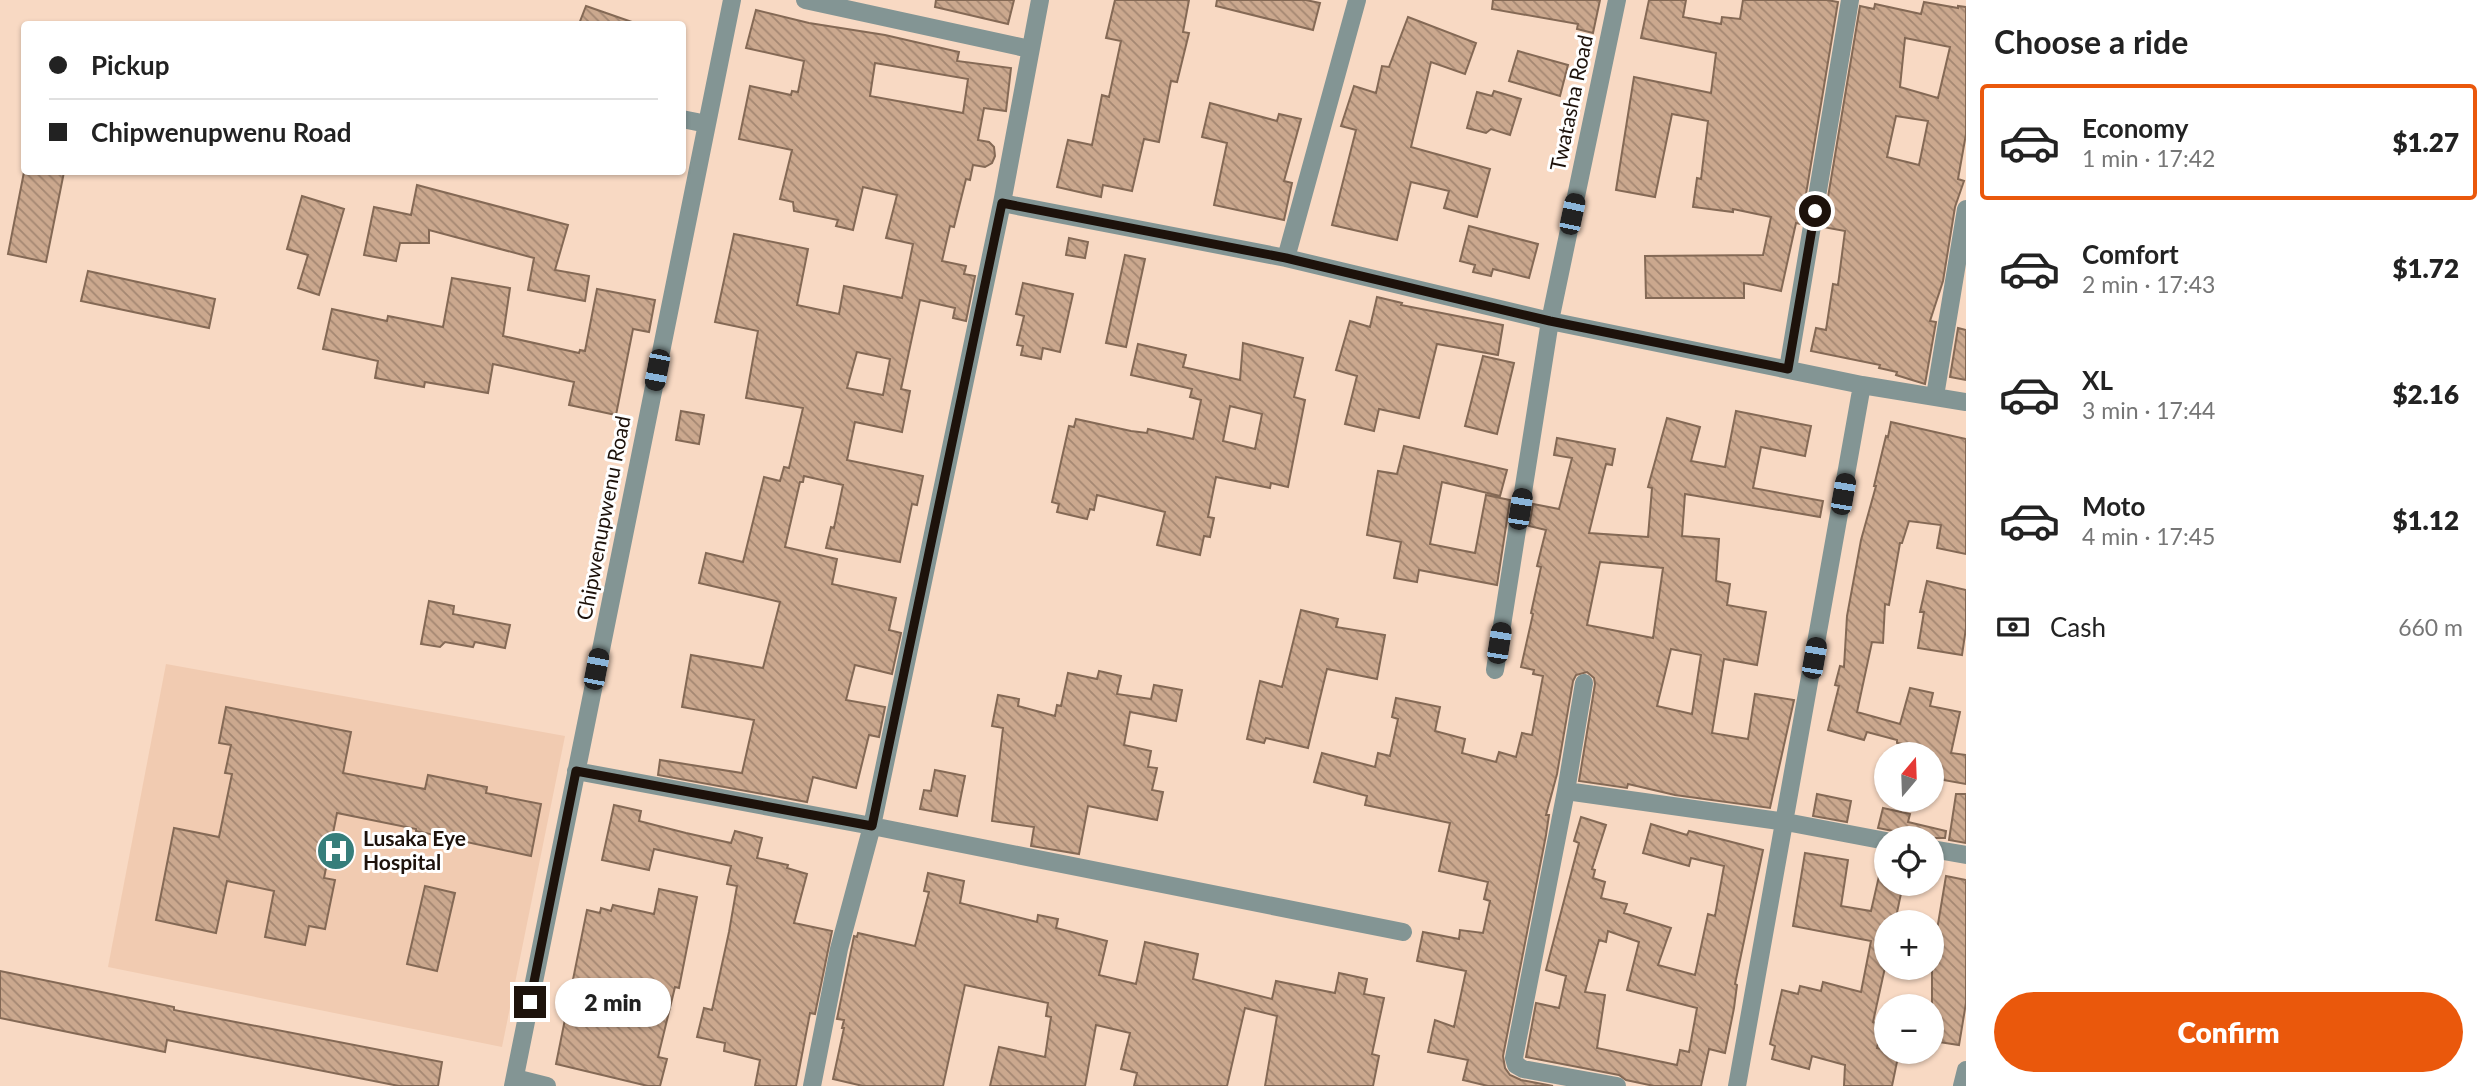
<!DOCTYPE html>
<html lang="en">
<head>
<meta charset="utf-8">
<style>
  body { margin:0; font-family:Lato,sans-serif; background:#f2f2f2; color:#222; height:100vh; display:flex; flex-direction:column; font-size:26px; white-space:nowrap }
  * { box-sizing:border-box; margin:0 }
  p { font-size:23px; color:#767676 }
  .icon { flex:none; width:38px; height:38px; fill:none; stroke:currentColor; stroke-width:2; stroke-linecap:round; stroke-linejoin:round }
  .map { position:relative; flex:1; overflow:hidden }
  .details { display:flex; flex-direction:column; background:#fff; width:525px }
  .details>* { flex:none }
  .top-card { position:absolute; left:21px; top:21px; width:665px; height:154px; border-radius:7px; box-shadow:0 2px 5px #0004; display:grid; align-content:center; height:154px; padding:0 28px; background:#fff }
  .needle { width:46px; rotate:19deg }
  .buttons { position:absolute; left:1874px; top:742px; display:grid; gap:14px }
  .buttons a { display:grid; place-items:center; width:70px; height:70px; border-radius:50%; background:#fff; box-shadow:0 2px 5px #0004; font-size:35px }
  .end { position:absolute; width:32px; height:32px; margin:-16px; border:9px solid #1d120b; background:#fff; box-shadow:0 0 0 4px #fff }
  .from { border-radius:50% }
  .bubble { position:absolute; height:49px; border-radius:24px; background:#fff; box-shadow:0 2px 5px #0004; font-size:23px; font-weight:800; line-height:49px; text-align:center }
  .car { position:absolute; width:21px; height:42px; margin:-21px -10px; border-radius:9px; box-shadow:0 0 5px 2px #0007; background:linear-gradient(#222 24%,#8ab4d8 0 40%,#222 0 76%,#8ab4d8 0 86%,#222 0) }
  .top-card b { display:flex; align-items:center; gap:24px; height:66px; font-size:26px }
  .top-card b+b { border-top:2px solid #e0e0e0 }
  .top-card i { width:18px; height:18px; background:#222 }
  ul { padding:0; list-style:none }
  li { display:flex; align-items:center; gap:21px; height:116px; margin:0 14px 10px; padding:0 14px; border:4px solid transparent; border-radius:7px }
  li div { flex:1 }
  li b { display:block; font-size:26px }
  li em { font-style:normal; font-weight:800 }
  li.active { border-color:#ea580c }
  li>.icon { width:63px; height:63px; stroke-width:1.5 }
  h2 { padding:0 28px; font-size:32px; line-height:84px }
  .pay { display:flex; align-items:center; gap:18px; height:77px; padding:0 28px; font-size:26px }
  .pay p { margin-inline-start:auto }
  .button { display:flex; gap:14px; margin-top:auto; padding:14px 28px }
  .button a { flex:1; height:80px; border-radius:42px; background:#ea580c; color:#fff; font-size:28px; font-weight:800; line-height:80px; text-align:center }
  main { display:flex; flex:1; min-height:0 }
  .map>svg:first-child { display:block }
  .built { fill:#f1cbb1 }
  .building { fill:url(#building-back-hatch); stroke:#846955; stroke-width:2; fill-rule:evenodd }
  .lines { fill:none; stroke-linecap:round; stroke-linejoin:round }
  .minor { stroke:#839594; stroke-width:18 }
  .route { stroke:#1d120b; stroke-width:9 }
  .labels { text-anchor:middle; stroke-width:6; stroke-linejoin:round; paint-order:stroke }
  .street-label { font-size:21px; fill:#1d120b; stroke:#fff }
  .poi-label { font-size:21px; font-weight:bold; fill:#1d120b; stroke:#fff; text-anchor:start }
</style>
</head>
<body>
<main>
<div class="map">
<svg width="1966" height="1086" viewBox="0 0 1966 1086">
  <defs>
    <pattern id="building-back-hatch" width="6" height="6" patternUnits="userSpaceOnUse" patternTransform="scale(1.75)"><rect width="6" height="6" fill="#cba88e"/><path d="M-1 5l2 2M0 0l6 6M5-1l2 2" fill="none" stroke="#a48772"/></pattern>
  </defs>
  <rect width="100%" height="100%" fill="#f8d9c3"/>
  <path class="built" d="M166,664L565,736L502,1047L108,967Z"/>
  <path class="building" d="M936,0H1014L1008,24L935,7Z
    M1115,0H1189L1183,32L1189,33L1177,82L1171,81L1159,142L1144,139L1132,191L1103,185L1101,197L1057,187L1068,140L1092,145L1102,95L1109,97L1121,41L1106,38Z
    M1217,0H1306L1320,3L1313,30L1216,6Z
    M1493,0H1600L1593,33L1577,29L1578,24L1492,9Z
    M1649,0H1686L1683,17L1721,24L1722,17L1740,19L1743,0H1827L1838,2L1801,224L1796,223L1781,291L1744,283V298H1646L1645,256L1763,255L1771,217L1733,209V212L1693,207L1697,178L1701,179L1708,121L1672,114L1655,197L1616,190L1634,77L1711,93L1716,53L1641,38Z
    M1924,2L1958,8V6L1966,7V134L1958,179L1964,181L1955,207L1943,281L1930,321L1936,322L1925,384L1896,375L1897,372L1879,368L1880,365L1811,351L1816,328L1826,330L1833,284L1838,285L1845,231L1823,227L1860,6L1874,9L1875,4L1921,14ZM1905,38L1950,47L1938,98L1900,87ZM1896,116L1928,121L1919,165L1887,157Z
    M586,6L632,22V24H579Z
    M756,10L809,23L885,35L959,52L957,61L1011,68L1006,111L984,108L978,140L989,142L994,147L995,156L992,163L985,167L973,165L970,180L966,179L954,227L950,226L942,261L966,266L964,274L975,276L966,321L953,318L955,308L920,300L901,389L910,391L902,432L855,422L847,460L923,476L917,505L912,504L900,562L826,548L831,527L834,528L843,485L804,476L803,482H800L785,547L837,559L832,584L896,598L889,630L901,633L892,674L855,665L846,700L885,707L879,737L869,735L856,788L813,777L807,802L658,775L660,760L742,773L754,720L682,707L691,655L763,668L780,602L699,583L706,553L743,562L764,477L780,481L784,467L789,468L803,408L746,398L758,331L715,322L734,234L808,249L797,305L839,314L844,286L902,298L913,244L886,238L897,195L863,187L853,230L836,226L838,220L794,211L793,202L780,199L792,150L739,139L750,86L791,95L792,91L798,92L804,61L746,48ZM875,63L968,79L963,113L870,96ZM857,352L890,359L883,395L847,388Z
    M1408,17L1476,43L1465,74L1431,62L1411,147L1490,169L1477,217L1444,208L1449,191L1411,182L1397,240L1332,225L1356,130L1341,126L1354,86L1376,93L1382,66L1389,67Z
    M1518,51L1568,65L1560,96L1509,81Z
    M1494,91L1521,99L1510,135L1491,129L1486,133L1467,128L1477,92L1492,96Z
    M1210,103L1277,121L1279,114L1301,119L1284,181L1292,183L1284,220L1214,205L1227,143L1202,137Z
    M24,172H64L46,262L8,254Z
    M417,185L568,225L555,270L589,276L585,301L528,290L534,258L429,230V243H400L396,261L364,255L374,207L411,215Z
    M302,196L344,209L319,295L298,288L308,255L287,249Z
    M1469,226L1538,244L1529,278L1493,269L1491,276L1473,272L1475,265L1460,261Z
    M1069,238L1088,242L1085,258L1066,255Z
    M1125,255L1145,259L1126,347L1106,343Z
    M88,271L215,299L209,328L81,301Z
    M452,278L510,288L503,336L579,353L580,350L585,351L597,289L655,300L649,332L633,329L616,415L569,405L574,382L493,364L488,393L425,382L424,387L375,378L378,361L323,349L332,309L387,321L388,316L443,327Z
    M1023,283L1073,294L1060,352L1043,348L1041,359L1021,355L1023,346L1017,345L1024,316L1016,314Z
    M1377,297L1402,303L1401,305L1503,325L1498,355L1437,344L1419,418L1379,409L1374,431L1345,424L1357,376L1336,370L1350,321L1370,327Z
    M1958,328L1966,330V380L1950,377Z
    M1243,343L1303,358L1294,397L1305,400L1288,487L1271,483L1270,488L1216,477L1208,517L1214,518L1210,537L1204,536L1200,555L1157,545L1165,512L1097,495L1094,510L1090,509L1087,519L1057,512L1059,504L1052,502L1069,426L1074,427L1076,419L1131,431L1147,433L1148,429L1193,439L1201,400L1190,397L1192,389L1131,375L1138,344L1186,355L1183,367L1240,380ZM1230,406L1262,414L1255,449L1223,441Z
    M1483,356L1514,363L1497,434L1465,426Z
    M681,411L704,415L699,444L676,440Z
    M1736,411L1811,426L1805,456L1761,447L1753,488L1823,501L1820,517L1685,494L1682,536L1719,539L1716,581L1730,584L1727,605L1766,612L1757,665L1724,659L1712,733L1748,739L1755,694L1794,700L1770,808L1675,795L1628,784L1627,788L1579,781L1595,684L1594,678L1587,672L1576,675L1573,681L1557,774L1546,815H1549L1546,835L1503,1056L1505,1068L1510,1075L1521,1080L1553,1086H1488L1463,1080L1468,1060L1428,1052L1435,1020L1454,1027L1466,971L1417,961L1423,932L1459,939L1460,930L1483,933L1490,901L1484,899L1488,882L1439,871L1450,823L1365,805L1367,796L1314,782L1322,753L1375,767L1378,753L1390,756L1398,719L1392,717L1396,698L1440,707L1435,731L1465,739L1462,753L1496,762L1499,752L1516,757L1522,733L1532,735L1543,676L1533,674L1534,670L1521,667L1533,614L1531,613L1541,567L1537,566L1546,530L1529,526L1533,504L1559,509L1572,458L1554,455L1557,438L1615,449L1612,465L1606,464L1589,533L1648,537L1652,488L1648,487L1667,418L1700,427L1691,461L1725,467ZM1600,562L1663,568L1653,638L1587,625ZM1671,649L1701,655L1692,714L1657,706Z
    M1891,422L1966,439V554L1937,548L1941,525L1909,521L1902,543H1900L1889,605L1885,604L1883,643L1872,642L1857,712L1900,724L1910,688L1933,693L1930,706L1960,712L1951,753L1966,755V784L1932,778V754H1902L1904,744L1897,743V740L1867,732L1864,740L1828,730L1839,686L1835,685L1840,666L1844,667L1847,616L1861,540L1876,486H1874L1886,436L1888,437Z
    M1404,446L1507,470L1500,496L1442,482L1430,544L1475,553L1486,495L1510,500L1497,585L1419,570L1417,582L1394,578L1401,542L1367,535L1378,471L1397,474Z
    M1927,581L1966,590V628L1962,655L1918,648L1924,612H1920Z
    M429,601L454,606L453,614L510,625L505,648L475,642L473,647L445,642L440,647L421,644Z
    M1301,610L1338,619L1336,627L1385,635L1377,679L1327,669L1308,748L1266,738L1264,743L1247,739L1260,681L1282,687Z
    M1099,671L1121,676L1117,694L1151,699L1154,685L1182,690L1176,721L1130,712L1124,745L1151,751L1148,767L1157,768L1152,790L1163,792L1157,820L1088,806L1079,854L1031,846L1034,827L992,821L1003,728L992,726L998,695L1019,699L1018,706L1055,716L1057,705L1061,706L1068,673L1097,679Z
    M226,707L351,732L343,773L425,789L428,775L487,787L486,793L541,804L531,856L416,831V829L337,813L324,878L335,880L325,929L309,926L305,945L265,937L274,891L227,881L216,933L156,920L174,828L219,837L232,774L225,773L231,745L219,743Z
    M935,770L965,776L957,816L920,809L924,790L931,791Z
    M1817,794L1851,801L1847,822L1813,816Z
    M1956,794H1966V843L1949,840Z
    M614,805L641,811L639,821L686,833L731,843L735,831L762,838L757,858L788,865L787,868L807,874L794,923L832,931L815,1014L810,1013L796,1086H755L760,1060L724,1051L725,1043L697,1037L704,1008L712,1010L729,932L737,886L727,884L731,866L654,849L649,870L602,860Z
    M1883,808L1910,814L1908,822L1946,831L1945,838H1897L1893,831L1878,828Z
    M1581,817L1606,825L1592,869L1595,870L1593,878L1605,882L1601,898L1627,904L1624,913L1671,928L1658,965L1695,975L1708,914L1715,916L1724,866L1691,858L1689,866L1643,853L1651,824L1687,835L1689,831L1763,850L1735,984L1737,985L1734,1008L1725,1053L1709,1049L1701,1086H1654L1626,1080L1619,1075L1526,1057L1536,1003L1559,1008L1566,976L1546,970L1579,843L1574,841ZM1608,931L1639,942L1627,990L1697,1008L1689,1052L1680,1050L1677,1065L1597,1048L1605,995L1585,992L1599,940L1606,942Z
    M1805,853L1848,860L1841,906L1871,911L1879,876L1886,877V884H1903L1895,922H1886V963L1873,1022L1882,1025L1877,1048L1886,1050V1052H1899L1892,1086H1844L1845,1065L1812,1056L1809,1069L1772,1059L1775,1046L1770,1044L1782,990L1798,994L1800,986L1821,991L1823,982L1861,992L1871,941L1793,926Z
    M928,873L964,881L960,903L1037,922L1038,915L1058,919L1056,928L1107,941L1099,975L1136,984L1145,942L1198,954L1193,979L1272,999L1276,981L1335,993L1339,973L1367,979L1364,994L1384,998L1372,1054L1379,1056L1373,1086H1265L1277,1016L1245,1008L1227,1086H1134L1137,1073L1121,1069L1130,1033L1096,1025L1085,1086H990L999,1047L1045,1057L1051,1017L1046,1016L1048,1003L965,985L943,1086H863L833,1079L844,1028H842L844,1020L837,1019L854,936L857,937L858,933L915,946L929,892L924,891Z
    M1946,876L1966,880V1003L1959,1045L1932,1041V960Z
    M425,886L455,893L437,971L407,964Z
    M659,889L697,897L679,988L675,987L658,1057L667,1059L660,1086H648L556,1064L587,910L600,913L601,908L611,911L613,905L654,914Z
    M0,971L174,1007V1010L442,1062L438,1086H399L167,1040L165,1052L0,1018Z"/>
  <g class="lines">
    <path class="minor" d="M805,0L1030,49
      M682,119L707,124
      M1002,203L1286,258L1550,321L1862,385L1966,402
      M1286,258L1357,0
      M1788,369L1850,0
      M1935,396L1966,209
      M1495,670L1550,321L1617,0
      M1584,683L1566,791L1514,1058L1516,1065L1523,1069L1617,1086
      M576,771L872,826L1403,932
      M1566,791L1786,822L1886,841
      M1932,849L1966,855
      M515,1078L547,1086
      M513,1086L732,0
      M812,1086L839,949L872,826L1002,203L1040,0
      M1737,1086L1862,385
      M1962,1086L1966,1070"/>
  </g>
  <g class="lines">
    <path class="route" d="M530,1002L576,771L872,826L1002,203L1286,258L1550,321L1788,369L1815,211"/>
  </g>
  <defs>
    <symbol id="hospital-disc" viewBox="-11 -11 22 22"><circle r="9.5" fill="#367e7b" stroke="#fff"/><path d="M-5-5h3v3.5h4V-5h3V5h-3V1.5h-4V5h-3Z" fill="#fff"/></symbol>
  </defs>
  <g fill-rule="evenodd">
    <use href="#hospital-disc" x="314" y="829" width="44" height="44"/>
  </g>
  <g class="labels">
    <g class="street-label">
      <text transform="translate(1572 103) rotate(-78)" y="7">Twatasha Road</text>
      <text transform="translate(604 518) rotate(-79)" y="7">Chipwenupwenu Road</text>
    </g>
    <g class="poi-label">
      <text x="363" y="846">Lusaka Eye<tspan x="363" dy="24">Hospital</tspan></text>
    </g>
  </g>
</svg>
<div class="buttons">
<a><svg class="needle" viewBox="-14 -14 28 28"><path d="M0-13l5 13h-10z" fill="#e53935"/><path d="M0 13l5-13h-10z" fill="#767676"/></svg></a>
<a><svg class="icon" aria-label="locate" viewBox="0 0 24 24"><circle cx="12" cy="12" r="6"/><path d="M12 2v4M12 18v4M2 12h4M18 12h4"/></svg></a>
<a>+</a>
<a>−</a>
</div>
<i class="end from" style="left:1815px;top:211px"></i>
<i class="end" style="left:530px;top:1002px"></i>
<div class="bubble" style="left:555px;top:978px;width:116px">2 min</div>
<i class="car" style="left:1572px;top:214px;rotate:12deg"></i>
<i class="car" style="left:657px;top:370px;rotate:191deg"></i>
<i class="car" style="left:1843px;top:494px;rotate:10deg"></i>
<i class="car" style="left:1520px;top:509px;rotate:9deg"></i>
<i class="car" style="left:1499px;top:643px;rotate:9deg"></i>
<i class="car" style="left:1814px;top:658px;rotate:10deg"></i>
<i class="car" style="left:596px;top:669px;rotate:11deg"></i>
<div class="top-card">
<b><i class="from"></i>Pickup</b>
<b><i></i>Chipwenupwenu Road</b>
</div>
</div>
<section class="details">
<h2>Choose a ride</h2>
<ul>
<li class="active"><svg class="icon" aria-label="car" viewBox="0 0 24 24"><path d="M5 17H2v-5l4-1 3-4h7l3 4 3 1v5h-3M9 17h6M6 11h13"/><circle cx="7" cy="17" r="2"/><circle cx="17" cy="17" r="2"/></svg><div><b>Economy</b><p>1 min · 17:42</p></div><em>$1.27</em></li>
<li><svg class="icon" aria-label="car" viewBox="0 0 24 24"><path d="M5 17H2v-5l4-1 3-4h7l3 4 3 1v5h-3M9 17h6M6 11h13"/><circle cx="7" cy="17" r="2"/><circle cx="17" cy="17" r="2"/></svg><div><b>Comfort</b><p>2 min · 17:43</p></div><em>$1.72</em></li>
<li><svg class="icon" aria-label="car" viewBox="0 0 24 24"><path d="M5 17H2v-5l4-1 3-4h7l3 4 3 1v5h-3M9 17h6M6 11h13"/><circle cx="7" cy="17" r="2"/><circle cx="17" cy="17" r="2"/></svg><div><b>XL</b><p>3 min · 17:44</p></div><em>$2.16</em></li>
<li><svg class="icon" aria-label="car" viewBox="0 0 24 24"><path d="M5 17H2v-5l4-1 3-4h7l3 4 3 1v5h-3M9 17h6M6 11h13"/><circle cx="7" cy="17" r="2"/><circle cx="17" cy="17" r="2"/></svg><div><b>Moto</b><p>4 min · 17:45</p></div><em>$1.12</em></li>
</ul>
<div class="pay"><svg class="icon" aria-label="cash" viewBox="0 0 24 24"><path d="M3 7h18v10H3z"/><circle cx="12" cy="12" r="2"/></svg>Cash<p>660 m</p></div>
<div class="button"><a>Confirm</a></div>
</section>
</main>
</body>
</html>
